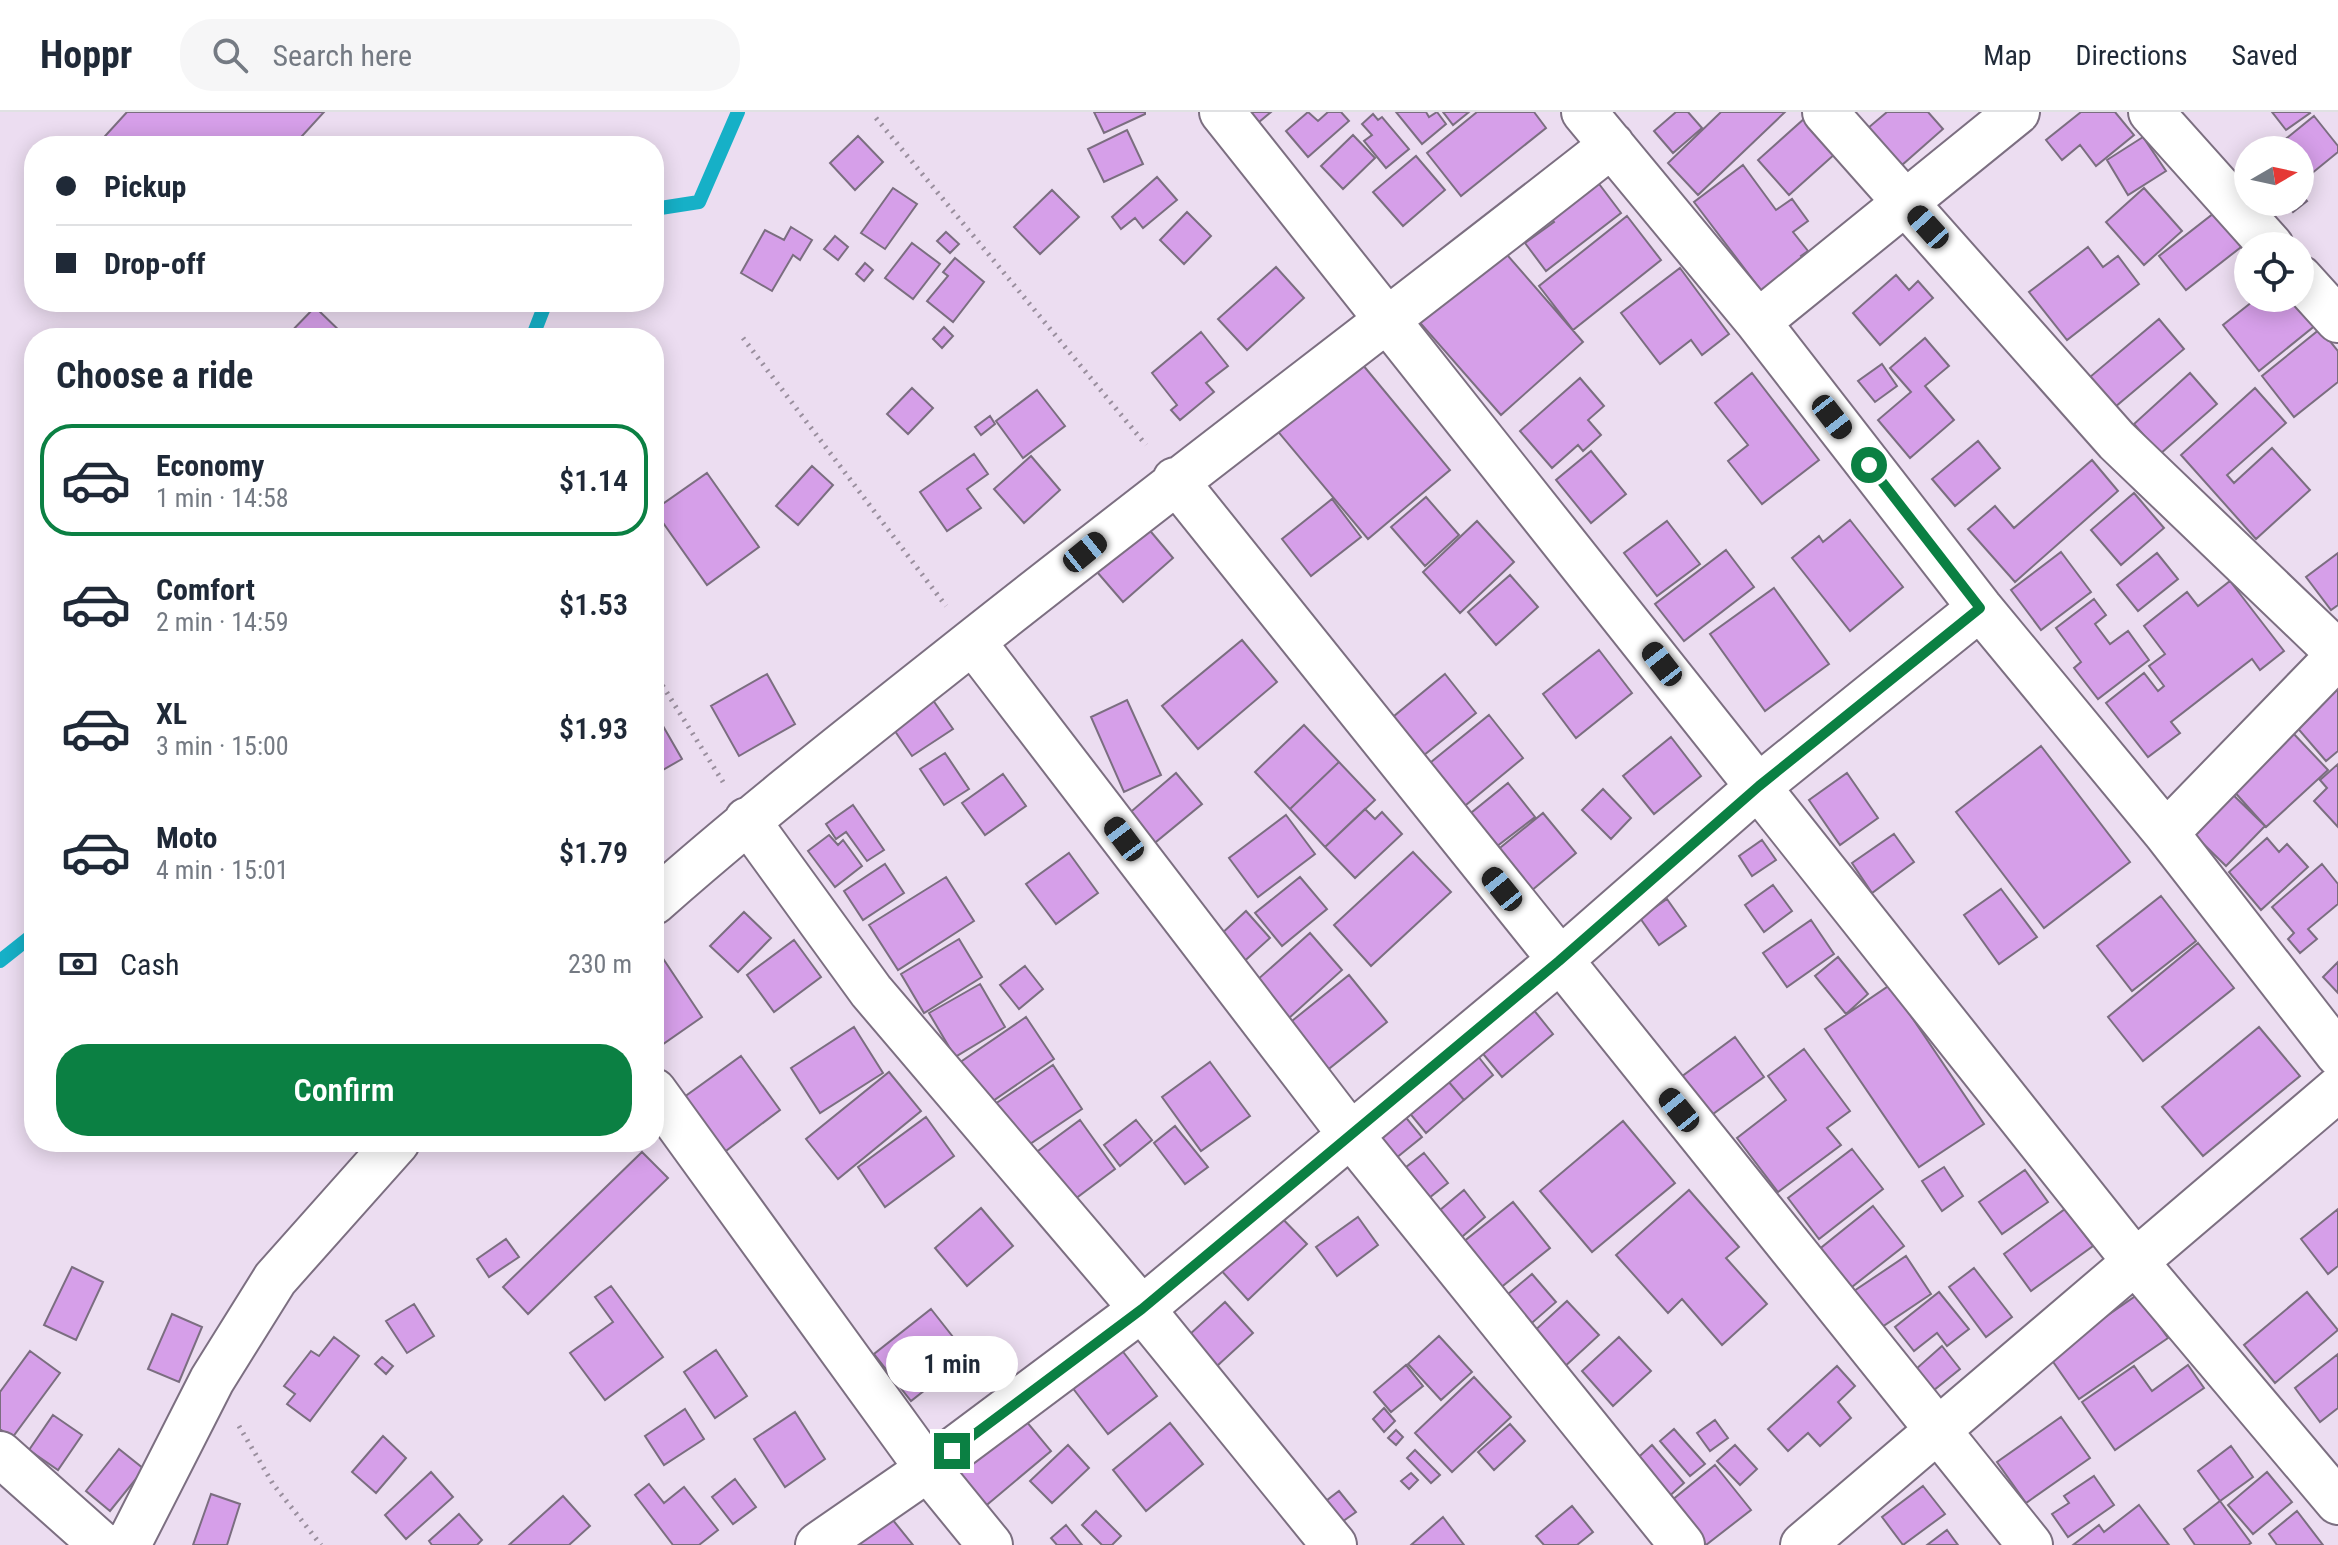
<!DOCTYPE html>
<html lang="en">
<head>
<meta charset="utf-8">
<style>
  body { margin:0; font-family:"Roboto Condensed",sans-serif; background:#f6f6f7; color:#1f2937; height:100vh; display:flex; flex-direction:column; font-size:30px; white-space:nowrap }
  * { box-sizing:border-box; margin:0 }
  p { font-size:26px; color:#747a83 }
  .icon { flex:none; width:44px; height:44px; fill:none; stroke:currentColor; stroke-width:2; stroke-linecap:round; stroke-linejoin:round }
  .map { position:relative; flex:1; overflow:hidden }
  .side { position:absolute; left:24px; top:216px; width:640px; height:824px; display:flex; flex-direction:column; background:#fff; border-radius:32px; box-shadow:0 4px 20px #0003 }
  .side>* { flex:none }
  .top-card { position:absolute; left:24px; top:24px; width:640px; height:176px; border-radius:32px; box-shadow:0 4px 20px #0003; display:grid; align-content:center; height:176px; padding:0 32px; background:#fff }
  .needle { width:52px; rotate:81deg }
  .buttons { position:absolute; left:2234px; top:24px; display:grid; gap:16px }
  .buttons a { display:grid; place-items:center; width:80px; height:80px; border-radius:50%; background:#fff; box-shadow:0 4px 20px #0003; font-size:40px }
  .end { position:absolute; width:36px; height:36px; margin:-18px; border:10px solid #0b8043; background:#fff; box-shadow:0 0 0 4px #fff }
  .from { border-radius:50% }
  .bubble { position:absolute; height:56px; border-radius:28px; background:#fff; box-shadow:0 4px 20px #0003; font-size:26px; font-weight:600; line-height:56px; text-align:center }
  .car { position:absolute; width:24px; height:48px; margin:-24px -12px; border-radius:10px; box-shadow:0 0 6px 2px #0007; background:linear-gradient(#222 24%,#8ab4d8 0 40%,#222 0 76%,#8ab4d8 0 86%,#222 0) }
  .top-card b { display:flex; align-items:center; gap:28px; height:76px; font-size:30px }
  .top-card b+b { border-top:2px solid #e0e1e3 }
  .top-card i { width:20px; height:20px; background:#1f2937 }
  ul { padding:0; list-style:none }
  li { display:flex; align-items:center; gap:24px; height:112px; margin:0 16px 12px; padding:0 16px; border:4px solid transparent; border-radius:32px }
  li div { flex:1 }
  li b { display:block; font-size:30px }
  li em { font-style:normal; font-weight:600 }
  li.current { border-color:#0b8043 }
  li>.icon { width:72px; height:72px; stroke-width:1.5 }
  h2 { padding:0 32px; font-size:36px; line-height:96px }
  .pay { display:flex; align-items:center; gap:20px; height:88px; padding:0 32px; font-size:30px }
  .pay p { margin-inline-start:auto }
  .action { display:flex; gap:16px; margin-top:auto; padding:16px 32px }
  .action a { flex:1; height:92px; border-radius:32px; background:#0b8043; color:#fff; font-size:32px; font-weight:600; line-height:92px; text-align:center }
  header { display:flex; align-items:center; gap:48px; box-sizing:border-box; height:112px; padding:0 40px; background:#fff; border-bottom:2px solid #e0e1e3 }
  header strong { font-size:38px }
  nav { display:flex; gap:44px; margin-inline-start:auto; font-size:28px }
  .search { width:560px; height:72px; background:#f6f6f7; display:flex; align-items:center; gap:20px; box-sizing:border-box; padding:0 28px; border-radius:32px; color:#747a83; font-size:30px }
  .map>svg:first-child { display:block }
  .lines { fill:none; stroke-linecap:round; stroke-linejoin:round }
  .stream { stroke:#16b0c7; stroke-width:14 }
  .building { fill:#d69fe9; stroke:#7b6e80; stroke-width:2 }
  .minor-casing { stroke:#7c6f81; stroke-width:48 }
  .path { stroke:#9a8f9e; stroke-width:5; stroke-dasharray:2 6; stroke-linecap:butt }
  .minor { stroke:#fff; stroke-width:44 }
  .route { stroke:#0b8043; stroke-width:10 }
</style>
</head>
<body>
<header>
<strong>Hoppr</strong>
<div class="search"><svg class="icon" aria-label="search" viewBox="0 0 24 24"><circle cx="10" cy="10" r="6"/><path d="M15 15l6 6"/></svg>Search here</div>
<nav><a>Map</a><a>Directions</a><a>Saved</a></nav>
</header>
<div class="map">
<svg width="2338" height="1433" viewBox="0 0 2338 1433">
  <rect width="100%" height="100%" fill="#ecddf1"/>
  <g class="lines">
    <path class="stream" d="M654,97L699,90L738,0
      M532,226L546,190
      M0,849L34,822"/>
  </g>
  <path class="building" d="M127,0H324L293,34H96Z
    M1094,0H1145V2L1104,21Z
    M1241,0H1271L1253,15Z
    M1308,0L1318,9L1328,0H1341L1349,9L1308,45L1286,19Z
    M1396,0H1426L1429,5L1437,0L1446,12L1422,32Z
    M1443,0H1469L1453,13Z
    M1477,0H1534L1546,16L1461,84L1427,41Z
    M1676,0H1688L1702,16L1673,41L1654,19Z
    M1721,0H1785L1698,83L1668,51Z
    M1887,0H1928L1943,17L1902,53L1868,16Z
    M2081,0H2115L2134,23L2096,54L2080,33L2062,48L2046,28Z
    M2272,0H2309L2310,1L2286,18Z
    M1373,2L1378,8L1382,5L1409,37L1386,56L1364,29L1372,23L1362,12Z
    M2314,4L2338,34V40L2300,71V38H2272Z
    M1805,6L1836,41L1789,83L1758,48Z
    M1127,18L1143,52L1104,70L1088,37Z
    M1353,23L1375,46L1343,77L1321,54Z
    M858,24L883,50L855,78L830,51Z
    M2143,25L2166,59L2128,83L2107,48Z
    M1416,44L1445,78L1403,114L1373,80Z
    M1584,52L1621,101L1546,159L1525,131L1554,110L1547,101Z
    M1743,53L1776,98L1792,87L1808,109L1793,120L1808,139L1801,144L1808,153L1766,185L1694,90Z
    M1157,65L1177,88L1143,116L1135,106L1121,117L1112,105Z
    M893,76L917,92L885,137L861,121Z
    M2144,76L2182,119L2144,153L2106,110Z
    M1052,78L1079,105L1040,142L1014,115Z
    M2300,81L2307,89L2293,100L2285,90H2300Z
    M2218,98L2245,132L2186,178L2159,144Z
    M1187,100L1211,124L1184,152L1160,128Z
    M1627,104L1661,148L1573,218L1539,174Z
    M791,115L812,128L800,148L793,143L772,179L741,161L765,118L784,128Z
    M946,120L959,132L950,141L937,129Z
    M835,124L848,135L838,148L824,137Z
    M1495,129L1583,230L1501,303L1408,197Z
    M912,131L940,152L913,187L885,166Z
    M2088,135L2103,155L2118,144L2139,172L2067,228L2029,180Z
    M955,146L984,170L953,210L927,189L948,164L943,160Z
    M865,151L873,158L864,169L856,162Z
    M1276,155L1304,186L1247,238L1218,207Z
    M1680,156L1729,222L1702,243L1691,228L1660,252L1621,201Z
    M1896,163L1909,178L1918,169L1933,186L1880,233L1853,201Z
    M2257,186H2297L2317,212L2259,259L2223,213Z
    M315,195L347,226H285Z
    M2159,207L2184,237L2115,295L2090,265Z
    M944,215L953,224L942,236L933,227Z
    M2320,217L2338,239V270L2294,305L2262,264Z
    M1201,220L1228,254L1206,271L1214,280L1180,308L1171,298L1177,293L1152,261Z
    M1925,226L1949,254L1925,274L1954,308L1910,346L1878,308L1911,280L1890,256Z
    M1348,235L1450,358L1368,427L1265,304Z
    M1882,252L1897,274L1875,290L1858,269Z
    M1752,261L1819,348L1762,392L1728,349L1748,333L1715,291Z
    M2190,261L2217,292L2160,342L2134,312Z
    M1580,266L1604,294L1588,308L1601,323L1583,339L1578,333L1552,356L1520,319Z
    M912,276L933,296L908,322L887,302Z
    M2255,276L2286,311L2227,363L2234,371L2272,336L2310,378L2256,427L2181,343Z
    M1037,278L1065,314L1023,346L996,309Z
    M990,304L995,312L981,323L975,315Z
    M1978,329L2000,356L1955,394L1932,367Z
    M1591,339L1626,382L1591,411L1556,368Z
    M974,342L988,362L967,377L981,396L947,419L920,380Z
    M1031,344L1060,378L1024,411L994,377Z
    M2092,348L2118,379L2015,470L1968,417L1995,394L2014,416Z
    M812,354L833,373L798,413L776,394Z
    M707,361L759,435L707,473L654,398Z
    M2134,381L2164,416L2121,453L2091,418Z
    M1426,385L1459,423L1425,454L1391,415Z
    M1332,387L1361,425L1311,464L1282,427Z
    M1136,402L1173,446L1123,490L1085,446Z
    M1850,408L1903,475L1850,519L1792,446L1819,424L1823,430Z
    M1477,409L1514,450L1460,501L1423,460Z
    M1667,409L1700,452L1657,484L1624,441Z
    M1726,438L1754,475L1684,529L1655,492Z
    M2061,440L2091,480L2041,518L2011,478Z
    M2157,441L2178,467L2138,499L2117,473Z
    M2338,441V493L2331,498L2306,465Z
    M1510,463L1538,495L1496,533L1468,500Z
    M2230,469L2284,539L2260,558L2252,547L2171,610L2180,621L2148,645L2106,591L2144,561L2158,579L2164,574L2149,554L2165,542L2144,514L2187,480L2198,494Z
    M1774,476L1829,552L1765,599L1710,522Z
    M2094,487L2106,503L2095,512L2110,532L2128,519L2149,548L2098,587L2074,556L2081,550L2056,516Z
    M1242,528L1277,570L1198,637L1162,594Z
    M1599,538L1632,581L1576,626L1543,582Z
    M767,562L795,612L739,644L711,594Z
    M1445,562L1476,601L1413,652L1382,614Z
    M2338,570V639L2326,649L2288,605Z
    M928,581L953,617L912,644L888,609Z
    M1127,588L1161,663L1124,680L1091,605Z
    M1489,603L1523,646L1455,702L1420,659Z
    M1304,613L1339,650L1290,697L1255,660Z
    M663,614L682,647L654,663V620Z
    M2292,620L2328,658L2266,715L2231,676Z
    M1671,625L1701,664L1654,702L1623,664Z
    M2041,634L2130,750L2044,816L1956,700Z
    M945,641L969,677L944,693L920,657Z
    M1339,650L1375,688L1325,735L1290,697Z
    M2338,652V715L2314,689L2327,676L2320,668Z
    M1176,661L1202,692L1151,734L1126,704Z
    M1847,661L1878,706L1840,733L1809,688Z
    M1003,662L1026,694L985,723L962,691Z
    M1508,671L1535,705L1492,738L1466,705Z
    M2221,671L2265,714L2226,754L2182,711Z
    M1603,677L1631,706L1611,727L1582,698Z
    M853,693L884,738L867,749L846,720L836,727L826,712Z
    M1365,697L1375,707L1382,700L1402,722L1355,766L1325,735Z
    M1543,701L1576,741L1524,785L1490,744Z
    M1286,703L1315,742L1258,785L1229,746Z
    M1894,722L1914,750L1872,781L1852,751Z
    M829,723L838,733L843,728L862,754L835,775L808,739Z
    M2267,726L2279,740L2287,732L2308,755L2261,798L2229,760Z
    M1762,728L1776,748L1752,764L1739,744Z
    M1413,740L1451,780L1371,854L1334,813Z
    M1069,741L1098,781L1056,812L1026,772Z
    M885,752L904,781L863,808L844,779Z
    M2322,752L2338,772V792L2308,817L2317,827L2300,841L2288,827L2294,821L2272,795Z
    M946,765L974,809L898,858L869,813Z
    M1300,765L1327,797L1282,834L1255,801Z
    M1773,773L1792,799L1764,820L1745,793Z
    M2001,777L2037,825L1999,852L1964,803Z
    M2161,784L2196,829L2132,879L2097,834Z
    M1667,787L1686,814L1659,833L1640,806Z
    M1246,799L1270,826L1229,863L1205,837Z
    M744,800L771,826L738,860L710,834Z
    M1811,808L1834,842L1787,875L1763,841Z
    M1310,821L1342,858L1288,907L1256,869Z
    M959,827L982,865L924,901L901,862Z
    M794,828L821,865L774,900L747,863Z
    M2198,831L2234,876L2143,949L2108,905Z
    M656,836L702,905L656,937L654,837Z
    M1838,845L1868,882L1846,902L1815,864Z
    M2338,850V881L2323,865Z
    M1025,854L1043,877L1019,897L1000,873Z
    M1349,863L1387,910L1320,964L1282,917Z
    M980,872L1005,915L955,945L929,901Z
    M1513,872L1553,922L1502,965L1461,915Z
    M1890,873L1984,1012L1919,1055L1825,917Z
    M1026,905L1054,947L987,993L959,951Z
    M854,915L883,961L820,1001L791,956Z
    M2259,915L2300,964L2203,1044L2162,995Z
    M1457,918L1493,963L1464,988L1427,944Z
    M1735,925L1764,965L1706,1007L1677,968Z
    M1804,937L1850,999L1827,1016L1841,1033L1778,1080L1737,1026L1786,988L1768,964Z
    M741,944L780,998L710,1051L669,996Z
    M1427,944L1464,988L1426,1021L1389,976Z
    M1210,950L1250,1004L1201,1039L1162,985Z
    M1053,953L1082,997L1024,1036L995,992Z
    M889,960L921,999L838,1067L806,1027Z
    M1385,980L1422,1025L1374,1064Z
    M926,1005L954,1044L885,1095L858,1055Z
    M1080,1008L1115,1057L1059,1099L1023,1050Z
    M1136,1008L1152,1028L1120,1054L1104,1033Z
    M1623,1009L1675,1071L1592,1140L1540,1079Z
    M1175,1014L1208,1055L1185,1072L1154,1031Z
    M1852,1037L1883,1077L1819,1127L1788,1086Z
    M642,1040L668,1066L528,1202L503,1175Z
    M1424,1041L1448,1071L1420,1093L1396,1063Z
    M1944,1055L1963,1084L1942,1099L1922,1069Z
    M2025,1058L2048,1090L2002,1122L1979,1090Z
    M1464,1078L1485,1105L1449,1136L1427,1109Z
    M1689,1078L1739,1135L1726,1146L1767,1192L1722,1233L1682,1187L1668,1201L1616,1143Z
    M1513,1090L1550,1136L1489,1185L1452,1139Z
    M1873,1094L1904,1134L1848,1178L1817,1139Z
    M981,1096L1013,1134L967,1174L935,1136Z
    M2065,1097L2093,1134L2031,1179L2004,1142Z
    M2338,1097V1154L2328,1162L2301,1127Z
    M1277,1101L1307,1132L1248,1188L1219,1156Z
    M1358,1105L1378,1133L1337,1164L1316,1135Z
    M506,1127L519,1145L489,1165L477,1147Z
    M1906,1144L1931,1182L1873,1221L1848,1183Z
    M72,1155L103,1170L76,1228L44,1213Z
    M1974,1156L2012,1205L1986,1225L1949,1175Z
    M1532,1162L1556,1190L1518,1223L1494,1194Z
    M611,1174L663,1245L605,1288L570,1241L613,1210L595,1185Z
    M1939,1180L1969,1217L1947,1234L1937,1221L1914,1239L1895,1215Z
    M2307,1180L2338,1218L2275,1271L2244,1233Z
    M2137,1183L2168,1226L2079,1287L2049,1244Z
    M1567,1189L1599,1223L1562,1257L1531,1222Z
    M1225,1190L1253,1221L1217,1254L1189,1223Z
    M414,1192L434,1224L407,1241L386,1209Z
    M931,1197L968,1244L911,1289L874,1242Z
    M172,1202L202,1215L179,1270L148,1257Z
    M1439,1224L1472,1260L1441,1288L1408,1252Z
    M334,1225L359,1244L310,1309L287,1292L295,1282L284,1274L311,1239L319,1244Z
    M1619,1225L1651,1259L1613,1294L1582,1259Z
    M1114,1228L1157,1284L1108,1322L1065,1266Z
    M1942,1234L1960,1257L1934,1278L1916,1257Z
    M716,1238L747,1284L715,1306L684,1260Z
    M30,1239L60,1261L12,1326L0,1317V1280Z
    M2338,1242V1296L2320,1310L2295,1276Z
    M382,1245L393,1254L386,1262L375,1252Z
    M1406,1253L1423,1274L1391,1300L1374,1280Z
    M2188,1253L2204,1276L2115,1338L2082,1290L2134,1254L2152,1279Z
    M1837,1254L1855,1274L1838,1290L1851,1306L1820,1334L1808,1321L1788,1339L1768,1317Z
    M1474,1265L1511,1305L1452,1360L1415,1321Z
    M1384,1296L1395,1309L1384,1320L1373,1307Z
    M685,1297L704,1327L664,1353L645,1324Z
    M1016,1297L1051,1339L976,1402L941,1360Z
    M795,1300L825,1347L785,1375L754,1327Z
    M53,1303L82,1323L58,1358L29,1338Z
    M2061,1305L2090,1346L2026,1391L1997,1350Z
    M1715,1308L1728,1326L1710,1339L1697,1321Z
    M1170,1311L1203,1352L1146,1399L1113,1358Z
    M1510,1312L1525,1329L1494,1358L1478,1340Z
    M1674,1317L1705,1352L1690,1364L1660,1329Z
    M1396,1318L1403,1325L1396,1333L1388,1326Z
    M383,1324L406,1346L376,1381L352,1360Z
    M1068,1333L1089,1356L1052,1391L1030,1369Z
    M1652,1333L1684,1371L1665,1388L1633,1350Z
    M1735,1333L1757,1357L1740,1373L1717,1349Z
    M2231,1334L2253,1365L2220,1389L2198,1359Z
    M119,1337L144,1357L110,1399L86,1379Z
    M1415,1338L1440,1363L1431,1371L1407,1346Z
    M1715,1353L1751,1398L1706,1433L1671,1389Z
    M431,1360L453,1385L406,1427L385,1403Z
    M2267,1360L2292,1390L2253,1422L2228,1393Z
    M1411,1361L1418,1368L1409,1377L1401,1369Z
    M2094,1364L2114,1393L2068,1425L2052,1402L2069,1391L2064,1384Z
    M735,1367L756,1395L733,1412L712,1385Z
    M649,1372L664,1391L684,1375L718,1418L699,1433H673L635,1383Z
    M1923,1374L1945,1402L1903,1433L1882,1405Z
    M1339,1379L1356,1400L1339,1412L1322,1392Z
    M211,1382L240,1392L227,1433H193Z
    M563,1384L590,1414L569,1433H509Z
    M2220,1389L2251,1431L2248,1433H2195L2184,1417Z
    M2139,1393L2169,1433H2073L2099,1413L2104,1420Z
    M1572,1394L1593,1420L1577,1433H1544L1536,1424Z
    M884,1397L913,1433H852Z
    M1096,1399L1121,1424L1112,1433H1102L1082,1413Z
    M2297,1399L2323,1433H2277L2269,1422Z
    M459,1402L482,1428L477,1433H432L429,1429Z
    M1443,1405L1464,1433H1411Z
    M1066,1413L1082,1433H1057L1051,1426Z
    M1947,1418L1958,1433H1927Z"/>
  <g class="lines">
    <defs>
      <path id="minor" d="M1222,0L2137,1152L2338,1390
        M1584,0L1758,210L1980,496L2166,721L2338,942
        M1825,0L2117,329L2338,541
        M2151,0L2271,134
        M2300,166L2338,208
        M1758,210L2017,0
        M1175,368L2030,1433
        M973,530L1350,1022L1682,1433
        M747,708L871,879L1142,1197L1334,1433
        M2166,721L2338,544
        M654,790C757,699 865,615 972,530C1184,362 1400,200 1612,33
        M654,979L928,1357L990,1433
        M0,1342L102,1433
        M128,1433L212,1268L275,1167L397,1030
        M818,1433L928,1357L1142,1197L1559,849L1759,674L1980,496
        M1803,1433L2338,977"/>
    </defs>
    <use href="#minor" class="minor-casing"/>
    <path class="path" d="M876,6L1146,333
      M743,226L946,494
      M654,560L723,670
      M239,1314L273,1372L321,1433"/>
    <use href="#minor" class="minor"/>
  </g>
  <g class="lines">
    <path class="route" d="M952,1339L1142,1197L1559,849L1759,674L1980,496L1869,353"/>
  </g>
</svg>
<div class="buttons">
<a><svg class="needle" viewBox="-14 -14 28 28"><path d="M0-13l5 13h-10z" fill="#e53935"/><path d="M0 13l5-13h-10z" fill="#747a83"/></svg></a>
<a><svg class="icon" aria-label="locate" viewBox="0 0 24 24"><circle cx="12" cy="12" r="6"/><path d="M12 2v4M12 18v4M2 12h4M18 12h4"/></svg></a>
</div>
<i class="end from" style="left:1869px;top:353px"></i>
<i class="end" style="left:952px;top:1339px"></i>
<div class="bubble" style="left:886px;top:1224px;width:132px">1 min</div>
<i class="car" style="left:1928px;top:115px;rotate:318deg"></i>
<i class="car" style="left:1832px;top:305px;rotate:142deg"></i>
<i class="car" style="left:1085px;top:440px;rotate:51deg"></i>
<i class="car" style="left:1662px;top:552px;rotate:322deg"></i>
<i class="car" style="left:1124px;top:727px;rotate:323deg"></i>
<i class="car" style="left:1502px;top:777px;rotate:321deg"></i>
<i class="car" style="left:1679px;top:998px;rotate:321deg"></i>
<div class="top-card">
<b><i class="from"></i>Pickup</b>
<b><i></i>Drop-off</b>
</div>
<section class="side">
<h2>Choose a ride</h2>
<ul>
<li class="current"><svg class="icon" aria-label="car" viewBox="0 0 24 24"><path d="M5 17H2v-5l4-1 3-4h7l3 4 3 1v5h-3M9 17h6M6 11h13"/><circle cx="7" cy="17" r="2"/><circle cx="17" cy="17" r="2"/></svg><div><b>Economy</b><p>1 min · 14:58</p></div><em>$1.14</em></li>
<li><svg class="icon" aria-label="car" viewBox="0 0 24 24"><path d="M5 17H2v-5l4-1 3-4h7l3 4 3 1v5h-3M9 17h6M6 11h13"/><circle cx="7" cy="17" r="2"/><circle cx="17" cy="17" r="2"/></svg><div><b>Comfort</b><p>2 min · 14:59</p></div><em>$1.53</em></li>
<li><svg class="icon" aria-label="car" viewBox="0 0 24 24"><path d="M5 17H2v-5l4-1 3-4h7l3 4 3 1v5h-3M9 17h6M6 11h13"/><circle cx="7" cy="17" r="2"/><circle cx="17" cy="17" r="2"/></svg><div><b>XL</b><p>3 min · 15:00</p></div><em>$1.93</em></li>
<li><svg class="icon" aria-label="car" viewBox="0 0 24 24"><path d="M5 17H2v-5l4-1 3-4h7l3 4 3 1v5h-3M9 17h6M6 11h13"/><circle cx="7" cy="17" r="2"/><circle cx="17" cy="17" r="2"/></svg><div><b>Moto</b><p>4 min · 15:01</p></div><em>$1.79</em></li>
</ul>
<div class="pay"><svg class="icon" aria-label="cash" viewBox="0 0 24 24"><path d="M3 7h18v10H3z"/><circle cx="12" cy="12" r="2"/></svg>Cash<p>230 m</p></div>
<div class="action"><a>Confirm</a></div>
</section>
</div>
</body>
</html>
